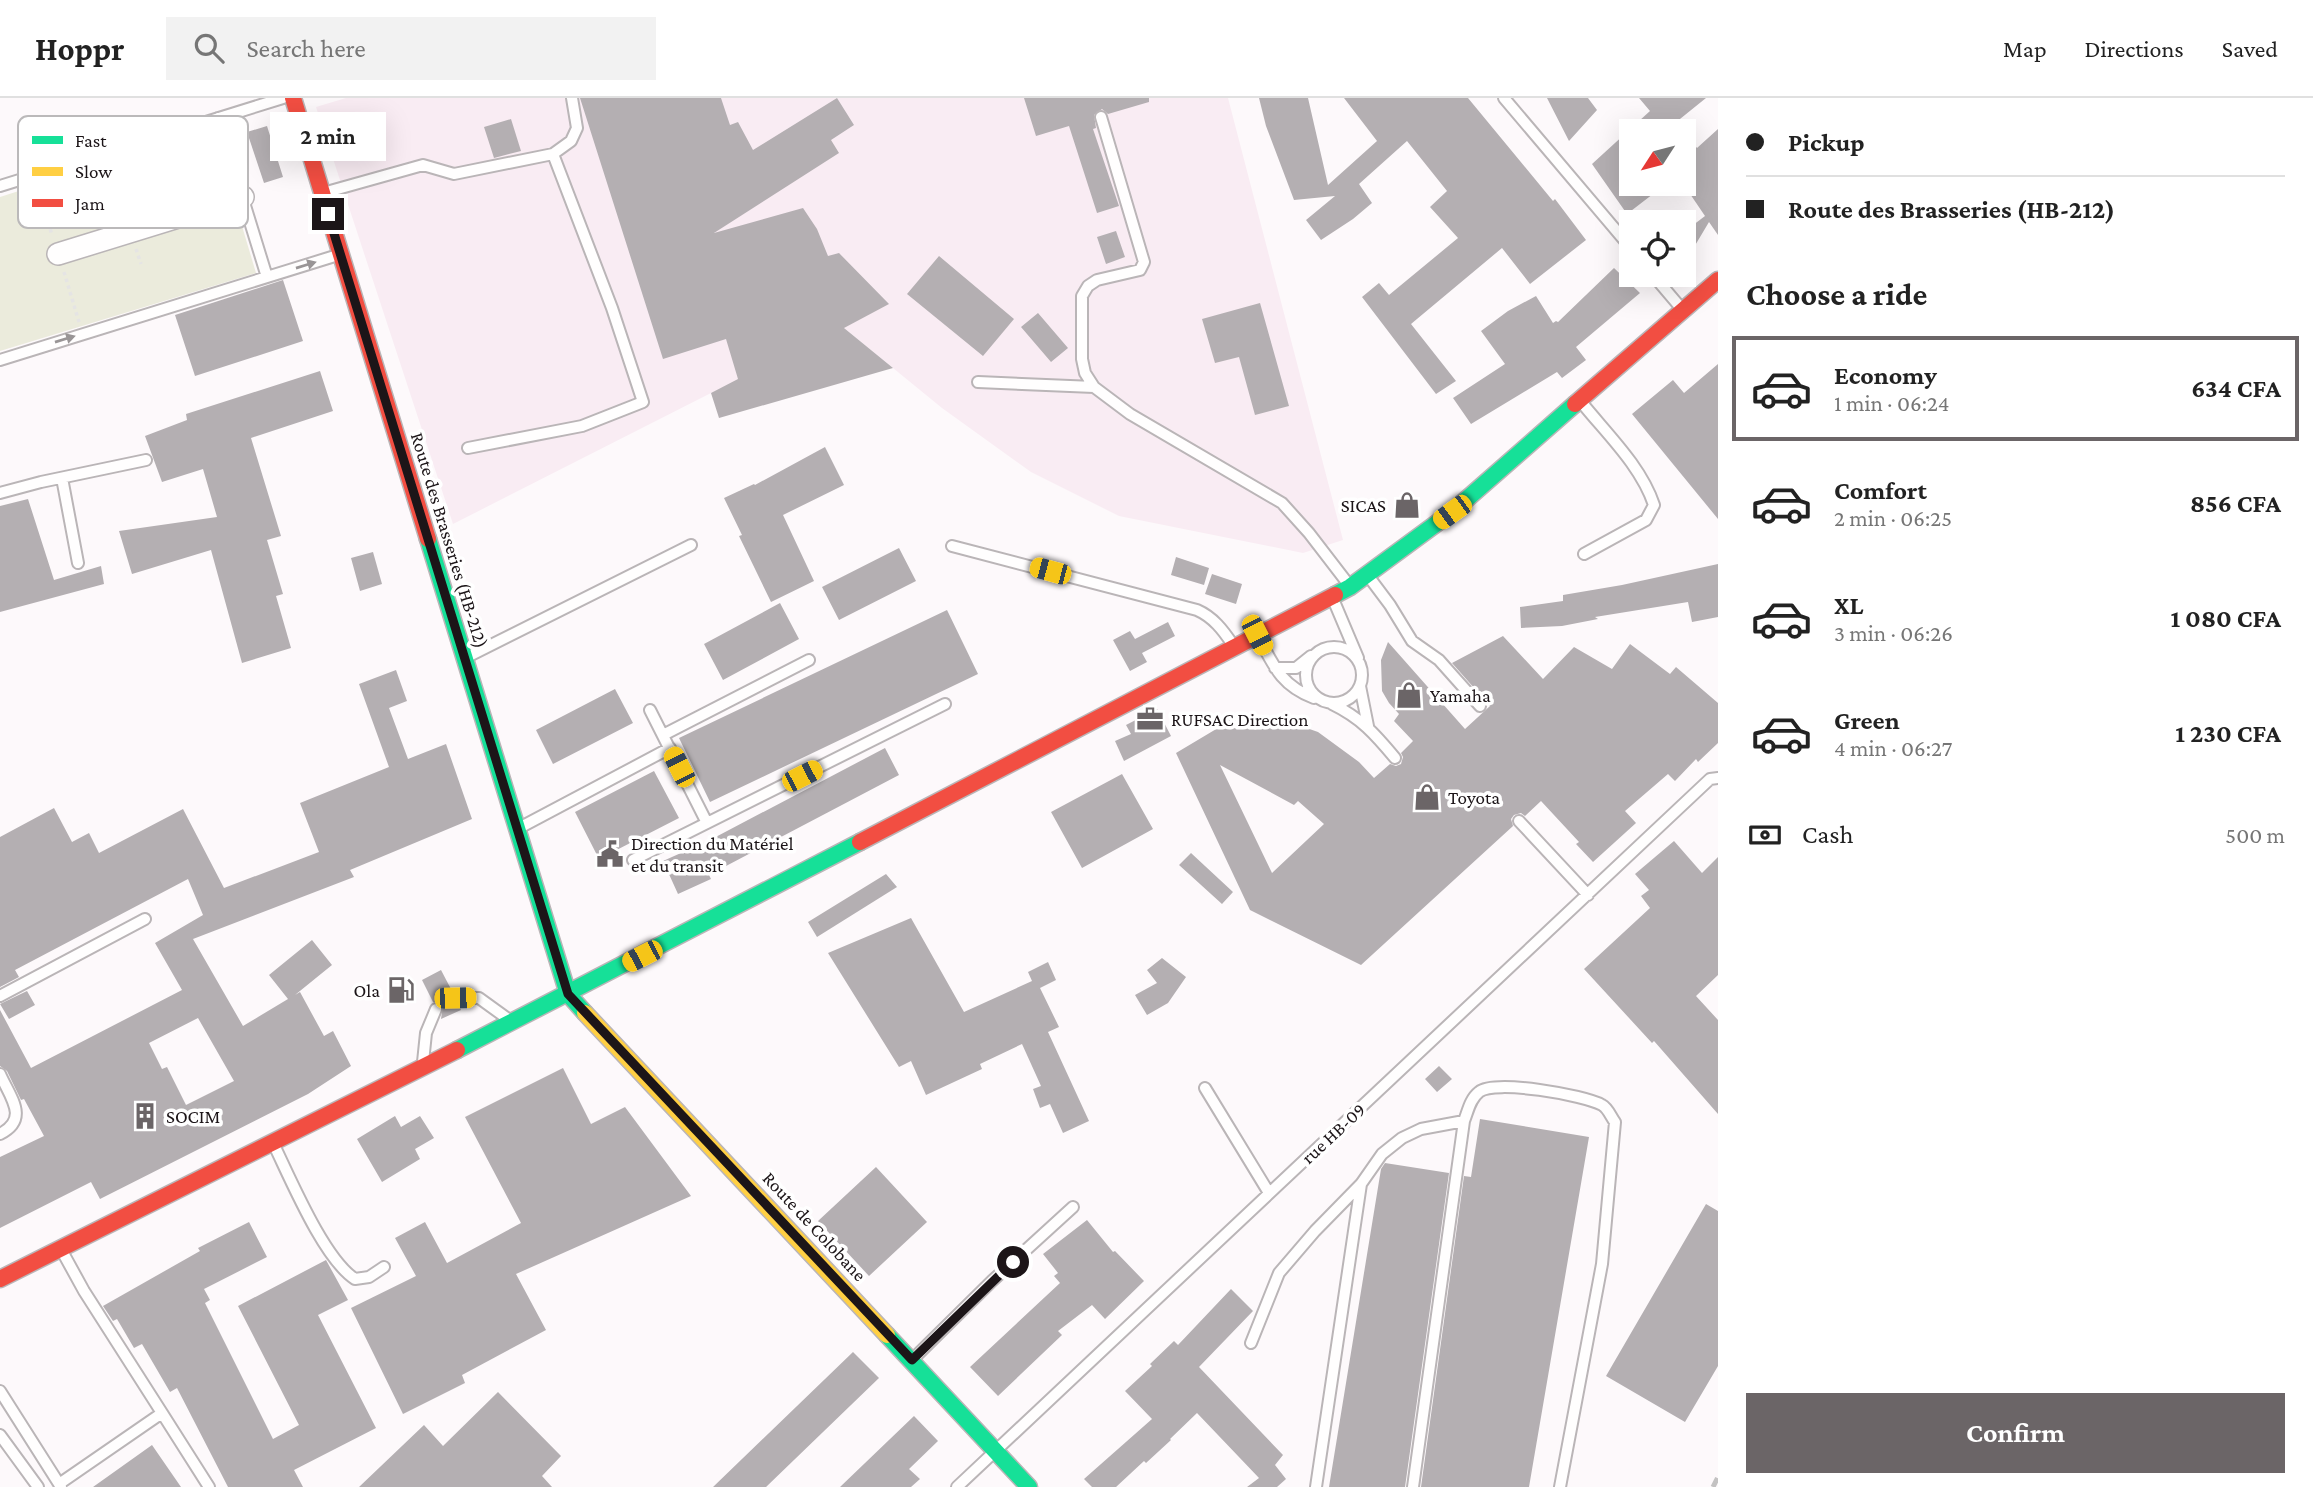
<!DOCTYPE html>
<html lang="en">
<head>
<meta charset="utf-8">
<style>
  body { margin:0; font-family:"Crimson Pro",serif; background:#f2f2f2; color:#222; height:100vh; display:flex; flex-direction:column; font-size:26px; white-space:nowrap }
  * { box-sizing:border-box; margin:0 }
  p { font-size:23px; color:#767676 }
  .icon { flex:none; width:38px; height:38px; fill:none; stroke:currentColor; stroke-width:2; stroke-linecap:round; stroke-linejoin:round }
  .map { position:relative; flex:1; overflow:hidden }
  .side { display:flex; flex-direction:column; background:#fff; width:595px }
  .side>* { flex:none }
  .banner { display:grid; align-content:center; height:154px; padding:0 28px; background:#fff }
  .needle { width:46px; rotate:234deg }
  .tools { position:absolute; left:1619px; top:21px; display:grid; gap:14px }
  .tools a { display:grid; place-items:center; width:77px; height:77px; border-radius:0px; background:#fff; box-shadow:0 7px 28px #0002; font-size:35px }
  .end { position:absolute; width:32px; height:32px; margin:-16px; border:9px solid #1c1518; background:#fff; box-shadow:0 0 0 4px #fff }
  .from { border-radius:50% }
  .bubble { position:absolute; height:49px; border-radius:0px; background:#fff; box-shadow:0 7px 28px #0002; font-size:23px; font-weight:700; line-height:49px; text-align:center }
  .car { position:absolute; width:21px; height:42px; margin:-21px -10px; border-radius:9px; box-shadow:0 0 5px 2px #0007; background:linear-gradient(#f5c518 24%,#345 0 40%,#f5c518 0 76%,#345 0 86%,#f5c518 0) }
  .banner b { display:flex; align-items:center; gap:24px; height:66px; font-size:26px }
  .banner b+b { border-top:2px solid #e0e0e0 }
  .banner i { width:18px; height:18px; background:#222 }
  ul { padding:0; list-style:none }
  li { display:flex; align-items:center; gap:21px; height:105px; margin:0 14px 10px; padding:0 14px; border:4px solid transparent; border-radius:0px }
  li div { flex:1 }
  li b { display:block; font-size:26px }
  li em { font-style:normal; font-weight:700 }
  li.on { border-color:#6b6567 }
  li>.icon { width:63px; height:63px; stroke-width:1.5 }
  h2 { padding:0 28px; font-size:32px; line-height:84px }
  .pay { display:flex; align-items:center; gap:18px; height:77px; padding:0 28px; font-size:26px }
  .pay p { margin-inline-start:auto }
  .cta { display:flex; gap:14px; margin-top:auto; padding:14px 28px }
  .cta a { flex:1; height:80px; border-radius:0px; background:#6b6567; color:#fff; font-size:28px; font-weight:700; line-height:80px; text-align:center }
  header { display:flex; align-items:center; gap:42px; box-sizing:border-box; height:98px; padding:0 35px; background:#fff; border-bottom:2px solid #e0e0e0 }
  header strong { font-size:33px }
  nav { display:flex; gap:38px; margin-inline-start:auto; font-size:24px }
  .search { width:490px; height:63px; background:#f2f2f2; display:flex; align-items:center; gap:18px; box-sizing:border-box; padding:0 24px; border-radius:0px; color:#767676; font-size:26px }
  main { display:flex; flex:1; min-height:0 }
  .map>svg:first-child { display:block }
  .built { fill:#f9ecf3 }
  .green { fill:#ebebdc }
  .building { fill:#b4afb2; fill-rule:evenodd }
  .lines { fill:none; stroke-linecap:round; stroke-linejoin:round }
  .lane-casing { stroke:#bab5b7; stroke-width:14 }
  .street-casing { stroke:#bab5b7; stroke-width:24 }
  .fast-casing { stroke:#bab5b7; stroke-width:19 }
  .slow-casing { stroke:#bab5b7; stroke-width:19 }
  .jam-casing { stroke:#bab5b7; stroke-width:19 }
  .path { stroke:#e5e4e4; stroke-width:3.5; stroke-dasharray:3.5 3.5; stroke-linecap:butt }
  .lane { stroke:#fffefe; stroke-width:10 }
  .street { stroke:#fffefe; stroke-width:21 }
  .fast { stroke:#16e098; stroke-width:16 }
  .slow { stroke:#ffcf43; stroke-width:16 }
  .jam { stroke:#f24e42; stroke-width:16 }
  .rail { stroke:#c3c2c2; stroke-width:5; stroke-dasharray:10 5; stroke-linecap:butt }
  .oneway { fill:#999596 }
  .route { stroke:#1c1518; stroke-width:9 }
  .labels { text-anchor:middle; stroke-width:7; stroke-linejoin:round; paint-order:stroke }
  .poi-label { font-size:19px; fill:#1c1518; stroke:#fff; text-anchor:start }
  .street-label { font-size:19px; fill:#1c1518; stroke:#fff }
  .key { fill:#fff; stroke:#bbb9ba; stroke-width:2 }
  .key-label { font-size:19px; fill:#1c1518 }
</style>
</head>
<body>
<header>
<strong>Hoppr</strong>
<div class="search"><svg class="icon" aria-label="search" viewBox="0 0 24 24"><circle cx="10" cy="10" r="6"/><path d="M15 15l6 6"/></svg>Search here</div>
<nav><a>Map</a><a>Directions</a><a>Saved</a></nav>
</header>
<main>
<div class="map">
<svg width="1718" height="1389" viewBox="0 0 1718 1389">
  <rect width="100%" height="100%" fill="#fdf9fb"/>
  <path class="built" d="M346,0H1228L1343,442L1303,455L1119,418L1031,374L942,310L844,230L711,295L453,426L316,9Z"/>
  <path class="green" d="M213,31L256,175L0,253V99Z"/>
  <path class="building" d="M580,0H721L730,27L738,24L753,52L837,0L854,27L831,42L839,55L714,135L803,110L817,131L828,158L839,155L889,206L844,230L893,270L719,320L711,295L738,281L726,241L663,261Z
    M1024,0H1149V4L1108,16L1102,11L1094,17L1096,30L1093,31L1119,108L1097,115L1069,28L1036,38Z
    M1259,0H1308L1328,87L1377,43L1344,0H1468L1553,103L1555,101L1586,142L1530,186L1502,150L1411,226L1456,283L1436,296L1362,199L1379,185L1389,197L1458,140L1430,109L1447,93L1407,43L1359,86L1372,105L1353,121L1321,142L1306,122L1335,98L1294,102L1266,28Z
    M1547,0H1588L1597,12L1569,43Z
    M1639,0H1706L1675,25L1682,33H1631V86H1666L1627,116L1592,66L1650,13Z
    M511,21L521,53L494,60L484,29Z
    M267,28L283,79L264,85L247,34Z
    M1718,31V137L1709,124L1684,166V134L1705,118L1684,87V35L1697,50Z
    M1116,133L1125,159L1106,166L1097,139Z
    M939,158L1014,221L983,258L907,196Z
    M1614,170L1640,195L1576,249L1586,262L1562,280L1557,274L1471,326L1453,300L1505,266L1481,233L1508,213L1536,198L1553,225L1556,223L1558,224Z
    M283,182L303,243L195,278L175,217Z
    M1260,205L1289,308L1255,317L1239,259L1215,265L1202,221Z
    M1038,215L1068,250L1051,264L1021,229Z
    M1718,266V421L1632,316L1673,282L1684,295Z
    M320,273L333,313L251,340L281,438L267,442L283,496L276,498L291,550L242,565L211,452L132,476L119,433L217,419L203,371L162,384L145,338L187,322L186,316Z
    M825,349L844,387L783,417L814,483L771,504L739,438L742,437L724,400L754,386L755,387Z
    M28,401L54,482L101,468L104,486L0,514V408Z
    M899,450L916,483L839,522L822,489Z
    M373,454L382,486L360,493L351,460Z
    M1176,459L1209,470L1204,487L1171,477Z
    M1718,466V519L1692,524L1688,504L1595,519L1598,521L1562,528L1521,530L1520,509L1563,503V497L1622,487Z
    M1212,476L1242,486L1236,506L1205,496Z
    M780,505L799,541L723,582L704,546Z
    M947,512L978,576L710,704L679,640Z
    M1168,524L1175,538L1142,555L1147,564L1130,573L1113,542L1130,533L1135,541Z
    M1503,538L1543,581L1574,549L1612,571L1630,546L1670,576L1676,569L1718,605V645L1698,664L1696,661L1675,683L1668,676L1625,713L1636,725L1593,764L1576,746L1579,744L1541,703L1525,718L1521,715L1514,717L1511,721L1513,728L1361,867L1250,812L1176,655L1228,624L1224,616L1254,617L1278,620L1318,634L1359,664L1374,680L1390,666L1396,668L1401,666L1403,659L1401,655L1413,643L1394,623L1399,616L1389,605L1382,593L1381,562L1388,544L1465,631L1490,608L1452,565ZM1220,667L1294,707L1298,703L1324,726L1272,775Z
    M396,572L407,603L389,610L408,661L446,646L472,721L350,772L354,779L193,841L243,928L288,901L269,877L312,842L332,867L295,897L300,894L324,938L333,933L351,968L308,996L100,1101L91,1084L0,1130V1059L44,1038L24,1001L21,1002L7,973L0,968V912L31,970L182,892L155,845L203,817L188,781L15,872L19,879L0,889V739L54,710L72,744L89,735L99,755L183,711L224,790L319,754L300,705L389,669L359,586ZM198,920L234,983L186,1007L167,969L162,971L149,945Z
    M615,591L633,625L553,666L536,632Z
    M1157,611L1171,638L1124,663L1115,643L1131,636L1126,627Z
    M885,650L899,677L709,777L711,781L678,796L663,763L710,742Z
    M654,673L679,720L599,761L575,714Z
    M1122,676L1153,731L1082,770L1051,714Z
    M1674,743L1702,775L1718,759V877L1696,898L1718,922V1016L1654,943L1652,945L1584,871L1650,810L1641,798L1649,792L1635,776Z
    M1191,755L1233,794L1222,806L1179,767Z
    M886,776L897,789L817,839L808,824Z
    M911,820L964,914L1032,883L1028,874L1048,864L1056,882L1040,890L1059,929L1048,934L1089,1023L1063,1035L1050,1006L1040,1010L1033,991L1041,988L1022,946L980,966L982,971L926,997L911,963L899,969L828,855Z
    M1162,860L1186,879L1168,905L1147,917L1135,897L1157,885L1147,872Z
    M441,872L452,893L448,897V903L452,907L459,908L461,912L441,921L443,907L438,904H433L422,882Z
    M27,893L35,907L9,921L0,906Z
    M1439,968L1452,981L1437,994L1425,981Z
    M563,970L591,1026L625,1009L691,1098L516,1176L546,1232L462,1277L465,1285L403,1316L351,1210L416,1178L395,1140L425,1124L447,1165L521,1125L465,1019Z
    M395,1018L401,1029L420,1018L434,1040L415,1051L420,1061L382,1084L357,1041Z
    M1480,1021L1589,1039L1529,1389H1421L1464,1078L1471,1079Z
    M1385,1065L1449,1075L1405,1389H1329L1381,1071Z
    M876,1069L927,1124L869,1178L818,1123Z
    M1706,1106L1718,1113V1268L1685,1324L1606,1278Z
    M1087,1122L1113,1154L1115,1153L1144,1183L1105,1221L1092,1207L1058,1233L1062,1237L998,1298L970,1269L1060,1185L1054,1178L1058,1175L1043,1156Z
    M249,1124L267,1159L204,1191L210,1202L205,1205L273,1341L299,1327L238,1208L326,1162L348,1202L318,1217L376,1330L294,1372L303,1389H228L177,1290L170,1294L142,1246L134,1250L117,1221L113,1223L103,1208L200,1153L198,1150Z
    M1231,1191L1253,1213L1199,1269L1283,1357L1275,1367L1286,1381L1277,1389H1247L1259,1380L1197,1315L1170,1341L1171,1342L1146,1365L1144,1363L1116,1389H1092L1084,1381L1152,1321L1125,1293L1152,1268L1150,1266L1174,1243L1178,1247Z
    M853,1254L879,1280L766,1389H713Z
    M498,1294L561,1358L542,1378L552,1389H359L424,1327L443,1348Z
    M914,1318L938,1343L909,1371L920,1381L911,1389H840Z
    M152,1347L181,1389H93Z"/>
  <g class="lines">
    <defs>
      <path id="lane" d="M1504,0L1631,150
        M1101,19L1144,164L1140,172L1097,182L1088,188L1082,198V261L1085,275L1094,289L1130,316L1282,405L1309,435L1349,487
        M218,20L267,179
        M0,88L283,0
        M323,95L423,67L454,76L553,56L571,43L577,30L572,0
        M1653,177L1681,210
        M0,262L338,157
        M978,284L1094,289
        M1582,305C1607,336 1641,368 1654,407L1646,422L1584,456
        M468,350L582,328L643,304L612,210L553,56
        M62,380L78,465
        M0,395L41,384L146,362
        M952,448L1197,512C1213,519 1223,532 1233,547
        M1369,479L1390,507L1412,543L1439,562L1480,608
        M1333,501L1358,560
        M1259,540C1274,569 1282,588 1314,600
        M1306 577a28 28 0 1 1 56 0a28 28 0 1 1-56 0Z
        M467,559L691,447
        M1275,570H1296L1311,558
        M1360,588L1368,628
        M1332,606C1361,620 1375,636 1395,660
        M650,612L707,725
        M663,637L809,562
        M1519,723L1588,797
        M521,729L670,650
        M633,762L945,606
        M0,898L145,821
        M455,900H479L508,921
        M423,964L426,935L436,911
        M0,976C10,999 30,1021 0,1036
        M1205,990L1269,1095
        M1464,1023C1468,1013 1470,1001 1479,994C1494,981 1584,997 1602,1007C1608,1010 1611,1019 1615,1024L1602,1166L1560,1389
        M274,1047C291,1082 324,1161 355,1181L369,1179L384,1169
        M1251,1245L1279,1175L1315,1133L1361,1086L1382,1056L1402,1040L1421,1031L1464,1023L1413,1389
        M912,1262L992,1183L1073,1109
        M0,1293L61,1389
        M162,1315L209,1389
        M0,1337L38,1389
        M59,1386L162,1315L84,1193L62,1153
        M957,1389L1710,681L1718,680
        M1316,1389L1361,1086"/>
      <path id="street" d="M58,156L243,99"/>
      <path id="fast" d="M428,441L568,896L585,915
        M1335,497L1350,489L1452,414L1575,306
        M457,952L860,744
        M887,1237L1029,1389"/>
      <path id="slow" d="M585,915L887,1237"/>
      <path id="jam" d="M293,0L428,441
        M1575,306L1718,182
        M860,744L1335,497
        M0,1181L457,952"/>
    </defs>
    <use href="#lane" class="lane-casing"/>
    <use href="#street" class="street-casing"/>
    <use href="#fast" class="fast-casing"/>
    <use href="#slow" class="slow-casing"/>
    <use href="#jam" class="jam-casing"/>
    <path class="path" d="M106,69L123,114
      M38,91L52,137
      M136,151L141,166
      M64,174L79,224"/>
    <use href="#lane" class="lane"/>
    <use href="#street" class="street"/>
    <use href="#fast" class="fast"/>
    <use href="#slow" class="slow"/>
    <use href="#jam" class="jam"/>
    <path class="rail" d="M1713,1389L1718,1379"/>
  </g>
  <defs><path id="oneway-solid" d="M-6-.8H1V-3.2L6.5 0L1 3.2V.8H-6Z" transform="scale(1.75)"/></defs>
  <g class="oneway">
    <use href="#oneway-solid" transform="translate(306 167) rotate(-17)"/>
    <use href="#oneway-solid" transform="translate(65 241) rotate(-17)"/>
  </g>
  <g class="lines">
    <path class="route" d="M328,116L568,896L912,1262L1013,1164"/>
  </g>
  <defs>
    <symbol id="shop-bare" viewBox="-9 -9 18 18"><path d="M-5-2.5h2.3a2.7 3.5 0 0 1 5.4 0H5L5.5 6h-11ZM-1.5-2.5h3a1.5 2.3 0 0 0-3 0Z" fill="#6b6567" stroke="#fff" stroke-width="2.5" paint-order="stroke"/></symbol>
    <symbol id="office-bare" viewBox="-9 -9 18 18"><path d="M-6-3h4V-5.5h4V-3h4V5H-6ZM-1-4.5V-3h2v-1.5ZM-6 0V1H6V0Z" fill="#6b6567" stroke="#fff" stroke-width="2.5" paint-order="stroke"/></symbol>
    <symbol id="civic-bare" viewBox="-9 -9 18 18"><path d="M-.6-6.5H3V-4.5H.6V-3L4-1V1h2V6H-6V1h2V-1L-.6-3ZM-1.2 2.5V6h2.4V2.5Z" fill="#6b6567" stroke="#fff" stroke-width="2.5" paint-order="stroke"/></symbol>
    <symbol id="fuel-bare" viewBox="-9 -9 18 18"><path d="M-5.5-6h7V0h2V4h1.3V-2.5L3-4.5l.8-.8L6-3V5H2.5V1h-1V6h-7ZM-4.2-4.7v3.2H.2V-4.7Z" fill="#6b6567" stroke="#fff" stroke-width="2.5" paint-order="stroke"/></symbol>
    <symbol id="building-bare" viewBox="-9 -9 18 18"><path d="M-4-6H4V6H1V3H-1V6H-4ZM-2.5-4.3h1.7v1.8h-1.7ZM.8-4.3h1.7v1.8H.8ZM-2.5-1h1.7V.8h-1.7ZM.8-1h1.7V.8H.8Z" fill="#6b6567" stroke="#fff" stroke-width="2.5" paint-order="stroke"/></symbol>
  </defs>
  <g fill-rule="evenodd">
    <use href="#shop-bare" x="1388" y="388" width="38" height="38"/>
    <use href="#shop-bare" x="1390" y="578" width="38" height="38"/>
    <use href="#office-bare" x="1131" y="602" width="38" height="38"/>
    <use href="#shop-bare" x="1408" y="680" width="38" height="38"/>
    <use href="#civic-bare" x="591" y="737" width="38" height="38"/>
    <use href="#fuel-bare" x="382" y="873" width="38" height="38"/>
    <use href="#building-bare" x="126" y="999" width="38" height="38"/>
  </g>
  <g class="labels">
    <g class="poi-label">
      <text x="1386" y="414" text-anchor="end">SICAS</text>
      <text x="1430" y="604">Yamaha</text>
      <text x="1171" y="628">RUFSAC Direction</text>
      <text x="1448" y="706">Toyota</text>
      <text x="631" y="752">Direction du Matériel<tspan x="631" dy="22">et du transit</tspan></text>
      <text x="380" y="899" text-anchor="end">Ola</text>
      <text x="166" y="1025">SOCIM</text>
    </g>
    <g class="street-label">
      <text transform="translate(450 442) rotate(73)" y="7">Route des Brasseries (HB-212)</text>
      <text transform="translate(1333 1035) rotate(-43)" y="7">rue HB-09</text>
      <text transform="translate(815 1128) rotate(47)" y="7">Route de Colobane</text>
    </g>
  </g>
  <rect x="18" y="18" width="230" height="112" rx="10" class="key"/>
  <rect x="32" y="38" width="31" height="8" fill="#16e098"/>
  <rect x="32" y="69" width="31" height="9" fill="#ffcf43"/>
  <rect x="32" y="101" width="31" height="8" fill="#f24e42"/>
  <g class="key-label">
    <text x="75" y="49">Fast</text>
    <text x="75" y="80">Slow</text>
    <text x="75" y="112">Jam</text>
  </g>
</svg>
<div class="tools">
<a><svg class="needle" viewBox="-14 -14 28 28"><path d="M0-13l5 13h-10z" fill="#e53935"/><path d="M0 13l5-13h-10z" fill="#767676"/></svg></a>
<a><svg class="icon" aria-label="locate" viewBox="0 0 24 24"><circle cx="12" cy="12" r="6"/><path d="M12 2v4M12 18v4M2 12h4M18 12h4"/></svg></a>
</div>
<i class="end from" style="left:1013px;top:1164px"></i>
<i class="end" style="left:328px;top:116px"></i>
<div class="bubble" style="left:270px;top:14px;width:116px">2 min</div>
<i class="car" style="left:1452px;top:414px;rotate:234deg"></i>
<i class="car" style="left:1050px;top:473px;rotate:285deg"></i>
<i class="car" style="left:1257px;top:537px;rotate:153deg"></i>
<i class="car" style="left:679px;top:669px;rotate:333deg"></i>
<i class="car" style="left:802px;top:678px;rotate:63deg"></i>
<i class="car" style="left:642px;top:858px;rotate:243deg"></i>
<i class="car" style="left:455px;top:900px;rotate:89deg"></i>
</div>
<section class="side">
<div class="banner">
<b><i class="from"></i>Pickup</b>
<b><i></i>Route des Brasseries (HB-212)</b>
</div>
<h2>Choose a ride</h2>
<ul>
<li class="on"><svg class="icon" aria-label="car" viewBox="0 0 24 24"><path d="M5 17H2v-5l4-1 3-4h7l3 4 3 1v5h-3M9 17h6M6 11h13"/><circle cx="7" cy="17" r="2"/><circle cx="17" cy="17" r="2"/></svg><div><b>Economy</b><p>1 min · 06:24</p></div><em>634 CFA</em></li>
<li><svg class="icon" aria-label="car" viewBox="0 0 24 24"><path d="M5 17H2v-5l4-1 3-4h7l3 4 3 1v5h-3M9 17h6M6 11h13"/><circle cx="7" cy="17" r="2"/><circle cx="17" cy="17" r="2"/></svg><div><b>Comfort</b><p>2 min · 06:25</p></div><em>856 CFA</em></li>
<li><svg class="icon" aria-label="car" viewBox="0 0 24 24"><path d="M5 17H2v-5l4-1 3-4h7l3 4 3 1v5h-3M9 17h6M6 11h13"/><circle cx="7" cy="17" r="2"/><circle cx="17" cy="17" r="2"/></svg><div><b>XL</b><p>3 min · 06:26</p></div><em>1 080 CFA</em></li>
<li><svg class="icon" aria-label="car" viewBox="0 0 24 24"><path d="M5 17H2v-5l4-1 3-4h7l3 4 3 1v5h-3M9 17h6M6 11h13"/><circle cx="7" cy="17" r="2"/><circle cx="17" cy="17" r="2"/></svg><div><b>Green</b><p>4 min · 06:27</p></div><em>1 230 CFA</em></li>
</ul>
<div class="pay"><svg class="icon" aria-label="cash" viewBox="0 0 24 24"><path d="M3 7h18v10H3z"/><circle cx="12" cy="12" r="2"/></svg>Cash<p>500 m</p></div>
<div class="cta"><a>Confirm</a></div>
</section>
</main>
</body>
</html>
